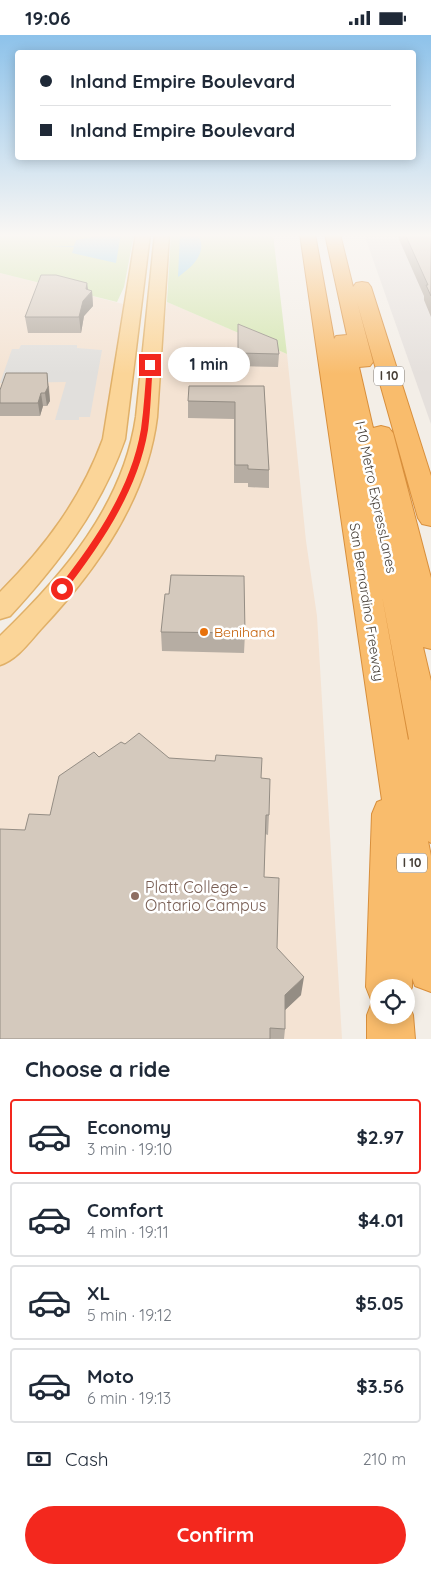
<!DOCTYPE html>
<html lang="en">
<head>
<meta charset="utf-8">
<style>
  body { margin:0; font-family:Quicksand,sans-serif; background:#f6f6f7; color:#1f2937; height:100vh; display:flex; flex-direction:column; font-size:19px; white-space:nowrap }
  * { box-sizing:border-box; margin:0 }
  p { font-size:16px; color:#747a83 }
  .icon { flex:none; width:28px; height:28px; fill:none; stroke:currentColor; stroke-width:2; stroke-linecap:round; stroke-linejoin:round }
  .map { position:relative; height:1004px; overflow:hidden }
  .details { display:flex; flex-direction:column; background:#fff; flex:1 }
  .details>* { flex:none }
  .guide { position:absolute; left:15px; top:15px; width:401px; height:110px; border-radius:5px; box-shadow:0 2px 12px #0003; display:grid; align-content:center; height:110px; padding:0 25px; background:#fff }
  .tools { position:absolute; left:370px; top:944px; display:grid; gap:10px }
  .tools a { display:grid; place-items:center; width:45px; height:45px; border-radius:50%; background:#fff; box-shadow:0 2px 12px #0003; font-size:25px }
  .end { position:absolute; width:22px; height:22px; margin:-11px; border:6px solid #f3281e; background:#fff; box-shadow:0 0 0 2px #fff }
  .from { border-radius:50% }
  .bubble { position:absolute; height:35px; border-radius:18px; background:#fff; box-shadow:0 2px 12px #0003; font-size:16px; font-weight:700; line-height:35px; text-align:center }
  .guide b { display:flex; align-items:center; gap:18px; height:48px; font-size:19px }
  .guide b+b { border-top:1px solid #e0e1e3 }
  .guide i { width:12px; height:12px; background:#1f2937 }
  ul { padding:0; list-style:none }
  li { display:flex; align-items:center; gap:15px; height:75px; margin:0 10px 8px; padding:0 15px; border:2px solid #e0e1e3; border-radius:5px }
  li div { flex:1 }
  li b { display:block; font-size:19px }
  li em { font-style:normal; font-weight:700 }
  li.current { border-color:#f3281e }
  li>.icon { width:45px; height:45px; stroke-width:1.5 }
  h2 { padding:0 25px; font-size:22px; line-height:60px }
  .pay { display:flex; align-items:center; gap:12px; height:55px; padding:0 25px; font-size:19px }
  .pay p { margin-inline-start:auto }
  .primary-button { display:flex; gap:10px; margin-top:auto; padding:10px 25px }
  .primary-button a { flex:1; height:58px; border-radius:30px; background:#f3281e; color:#fff; font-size:20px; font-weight:700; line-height:58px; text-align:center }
  .status { display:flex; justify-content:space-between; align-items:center; height:35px; padding:0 25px; background:#fff; direction:ltr }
  .status svg { height:14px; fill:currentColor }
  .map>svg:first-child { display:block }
  .commercial { fill:#f4e3d3 }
  .industrial { fill:#e5e0dc }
  .green { fill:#d4e6b1 }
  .parking { fill:#e1dfdc }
  .water { fill:#a5d8ee }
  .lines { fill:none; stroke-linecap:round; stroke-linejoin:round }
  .major-casing { stroke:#e0b068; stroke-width:3 }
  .highway-casing { stroke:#d88f3c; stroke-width:2 }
  .major { fill:#fbd598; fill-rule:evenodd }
  .highway { fill:#f9bc6c; fill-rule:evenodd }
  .wall { fill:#b6ada3 }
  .shaded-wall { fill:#948d84 }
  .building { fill:#d4c9bd; stroke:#948d84 }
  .route { fill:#f3281e }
  .food-dot { fill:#e8710a; stroke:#fff; stroke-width:2 }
  .education-dot { fill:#8d6e63; stroke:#fff; stroke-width:2 }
  .labels { text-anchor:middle; stroke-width:5; stroke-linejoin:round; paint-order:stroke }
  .shield { fill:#fff; stroke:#7e7872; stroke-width:1 }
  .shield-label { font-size:12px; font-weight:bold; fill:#463e36 }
  .street-label { font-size:14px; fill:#463e36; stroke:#fff }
  .food-label { font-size:14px; fill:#c56008; stroke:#fff; text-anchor:start }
  .near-education-label { font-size:16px; fill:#785e54; stroke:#fff; text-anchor:start }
</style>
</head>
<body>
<div class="status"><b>19:06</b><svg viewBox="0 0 49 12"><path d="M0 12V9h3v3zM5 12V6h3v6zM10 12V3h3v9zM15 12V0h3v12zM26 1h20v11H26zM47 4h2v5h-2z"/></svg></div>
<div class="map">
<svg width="431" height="1004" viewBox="0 0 431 1004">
  <rect width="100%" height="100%" fill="#f3eee7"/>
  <path class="commercial" d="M0,238L127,270L101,410L68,477L26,535L0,559Z
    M167,267L287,319L306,506L317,581L342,1004H0V627L70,564L112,502L150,419Z"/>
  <path class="industrial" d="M364,199H431V389Z"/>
  <path class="green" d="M0,199H134L124,252L117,267L0,238Z
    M171,199H273L287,319L167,267Z"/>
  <path class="parking" d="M21,310H77V313L102,315L90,382H79V385H55L66,347L0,348L12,314H19Z"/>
  <path class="water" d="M107,199H121L116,228L72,218L74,212H47L74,211L76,205Z
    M180,199H198C208,218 193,231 178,242Z"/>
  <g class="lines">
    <defs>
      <path id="major" d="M136,199H150L125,404C101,473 59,528 10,581L0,584V557C45,512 81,464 103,404Z
        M155,199H169L157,382C147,464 97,534 42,593C30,606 18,624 0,630V601C63,540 123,471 136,382Z"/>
      <path id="highway" d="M300,199H315L334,304L336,301L347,300L325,199H340L353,252L356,248L362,247L368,248L371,252L431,441V491L422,489L418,483L357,267L373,327L370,331L359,332L373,393L381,391L389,393L393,398L431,543V614L423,612L431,646V808L428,806L431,821V957L415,951L412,943V952L407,964L413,980L415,1004H367V980L372,967L366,952L372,779L377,767L382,765ZM382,561L409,704L408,705ZM379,952H406V980H379Z"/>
    </defs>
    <use href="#major" class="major-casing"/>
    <use href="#highway" class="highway-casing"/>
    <use href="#major" class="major"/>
    <use href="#highway" class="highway"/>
  </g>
  <path class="wall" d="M398,199H431V282L424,265V261L398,202Z
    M88,255L92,256L93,271L84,281L81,298H28L25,282Z
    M238,289L279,319L278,332L238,331Z
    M49,351L50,366L47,371H43L40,381H0V355Z
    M264,351L269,435V453L248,452V448H234V384L188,383V366Z
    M161,597L245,598L244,618L162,616Z
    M125,709L169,723L261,743L269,780L268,800L265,799L264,842L277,913L301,960L285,975V994L284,1004H0L25,795L50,780L99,722Z"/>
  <path class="shaded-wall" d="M87,248L89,260L92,256L93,271L84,281L81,298L79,282Z
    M47,338L50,366L47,371L45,358Z
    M41,358L43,371L40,381L38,368Z
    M304,942L301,960L283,977L285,960Z"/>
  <path class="building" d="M405,199H431V261L426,250H428Z
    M41,240H56L87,248L86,254L92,256L83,266L79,282H25Z
    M238,289L277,305L279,319L238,318Z
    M6,338H47L48,352L45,358H41L38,368H0V355Z
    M189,351H264L269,435L248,434V430H235V367L188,366Z
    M171,540L244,541L245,598L161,597L165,559H169Z
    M139,698L169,723L215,726L216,720L262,723L261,743L270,744L269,780H266L264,842L279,843L277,913L304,942L285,960V994L270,993V1004H0V794L25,795L29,779L50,780L59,741L94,717L99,722L121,707L125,709Z"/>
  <linearGradient id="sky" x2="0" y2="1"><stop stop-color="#8dc2ea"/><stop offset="0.59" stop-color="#faf7f4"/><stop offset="1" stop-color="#faf7f4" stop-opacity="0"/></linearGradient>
  <rect width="431" height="339" fill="url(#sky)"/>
  <path class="route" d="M150,328L153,330C151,351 151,373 148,395C138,455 102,508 65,556H59V552C95,505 131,454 141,394C144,373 145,351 147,330Z"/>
  <circle class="food-dot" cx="204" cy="597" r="5"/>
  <circle class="education-dot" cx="135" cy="861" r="5"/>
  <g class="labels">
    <g class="shield">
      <rect x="374" y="331.5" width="30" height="19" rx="4"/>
      <rect x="397" y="818.5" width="30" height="19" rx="4"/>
    </g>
    <g class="shield-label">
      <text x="389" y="345">I 10</text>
      <text x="412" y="832">I 10</text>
    </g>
    <g class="street-label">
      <text transform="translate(376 462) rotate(78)" y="5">I-10 Metro ExpressLanes</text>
      <text transform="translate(367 567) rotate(81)" y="5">San Bernardino Freeway</text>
    </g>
    <g class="food-label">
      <text x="214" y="602">Benihana</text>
    </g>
    <g class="near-education-label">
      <text x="145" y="858">Platt College -<tspan x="145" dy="18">Ontario Campus</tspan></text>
    </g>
  </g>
</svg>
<div class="tools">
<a><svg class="icon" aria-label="locate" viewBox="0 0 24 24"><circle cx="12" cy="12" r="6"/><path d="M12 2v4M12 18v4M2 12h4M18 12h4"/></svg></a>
</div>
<i class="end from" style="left:62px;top:554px"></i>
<i class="end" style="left:150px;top:330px"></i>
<div class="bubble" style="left:168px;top:312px;width:82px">1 min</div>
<div class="guide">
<b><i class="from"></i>Inland Empire Boulevard</b>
<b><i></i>Inland Empire Boulevard</b>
</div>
</div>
<section class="details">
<h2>Choose a ride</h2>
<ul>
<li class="current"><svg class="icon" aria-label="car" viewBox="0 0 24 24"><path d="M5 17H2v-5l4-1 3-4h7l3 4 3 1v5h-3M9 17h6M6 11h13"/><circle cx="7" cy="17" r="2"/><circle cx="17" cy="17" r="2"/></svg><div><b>Economy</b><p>3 min · 19:10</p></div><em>$2.97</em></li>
<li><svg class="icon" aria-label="car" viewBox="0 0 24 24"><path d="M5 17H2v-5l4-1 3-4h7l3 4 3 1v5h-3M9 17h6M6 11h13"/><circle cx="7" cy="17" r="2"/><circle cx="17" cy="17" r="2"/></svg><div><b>Comfort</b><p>4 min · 19:11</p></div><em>$4.01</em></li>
<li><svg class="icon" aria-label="car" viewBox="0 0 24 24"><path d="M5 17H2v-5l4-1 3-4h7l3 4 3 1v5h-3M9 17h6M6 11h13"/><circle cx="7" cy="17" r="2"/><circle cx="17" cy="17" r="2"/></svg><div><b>XL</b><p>5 min · 19:12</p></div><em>$5.05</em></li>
<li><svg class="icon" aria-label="car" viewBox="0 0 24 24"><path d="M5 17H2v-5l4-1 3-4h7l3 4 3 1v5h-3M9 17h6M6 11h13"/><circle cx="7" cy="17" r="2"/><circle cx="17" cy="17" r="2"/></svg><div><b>Moto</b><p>6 min · 19:13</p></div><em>$3.56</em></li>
</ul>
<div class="pay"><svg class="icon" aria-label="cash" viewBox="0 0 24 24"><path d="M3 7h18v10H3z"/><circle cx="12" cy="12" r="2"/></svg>Cash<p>210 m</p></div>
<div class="primary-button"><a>Confirm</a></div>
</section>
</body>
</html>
